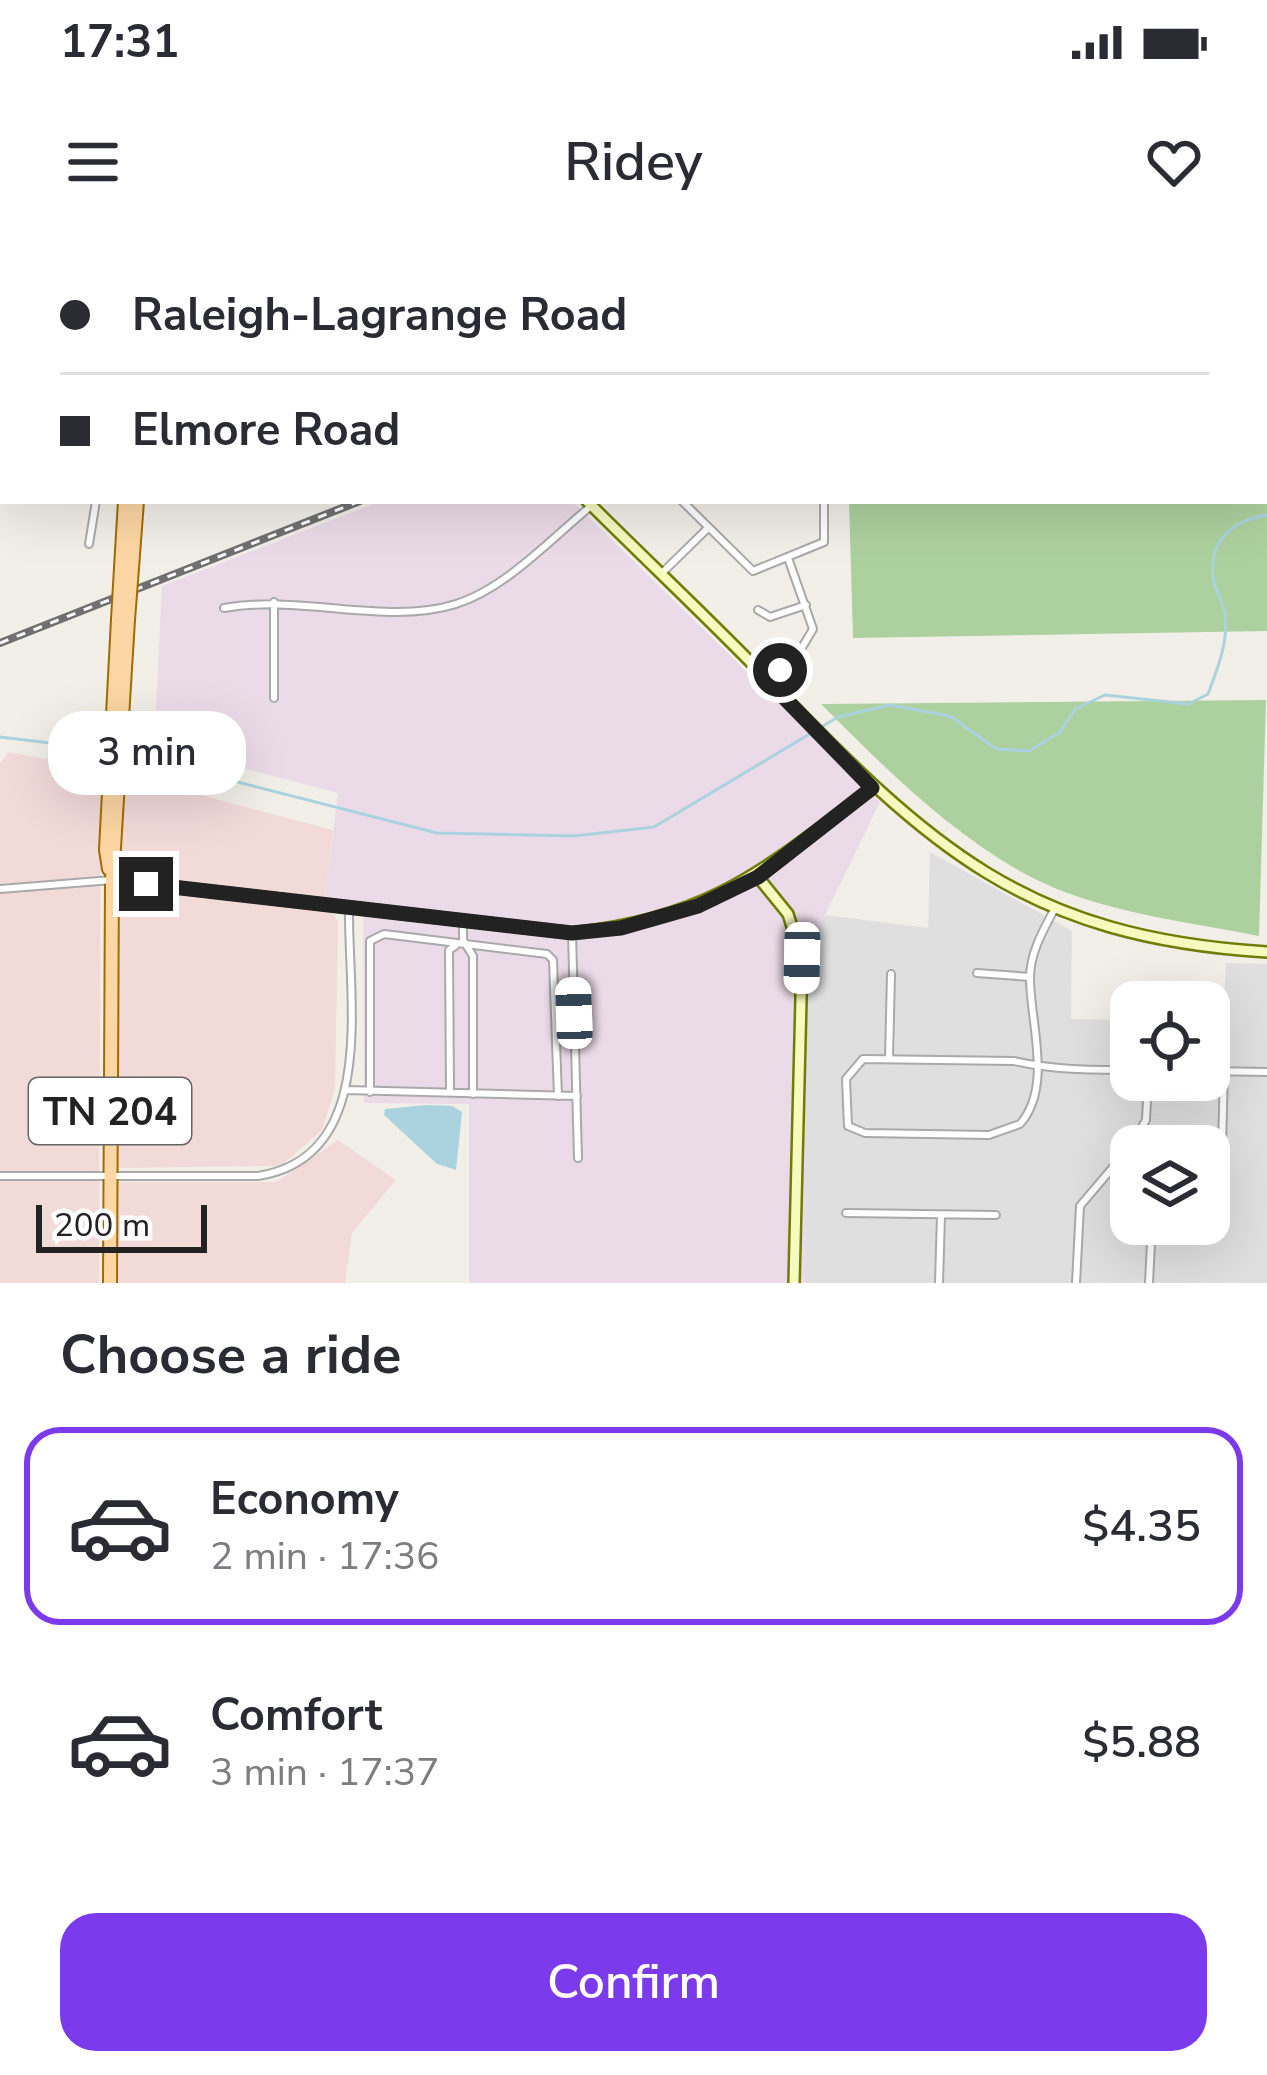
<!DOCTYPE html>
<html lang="en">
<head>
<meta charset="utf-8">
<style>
  body { margin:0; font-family:"Nunito Sans",sans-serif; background:#f2f2f3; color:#2b2b33; height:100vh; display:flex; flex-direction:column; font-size:45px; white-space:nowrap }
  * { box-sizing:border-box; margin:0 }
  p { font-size:39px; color:#7c7c81 }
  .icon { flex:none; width:66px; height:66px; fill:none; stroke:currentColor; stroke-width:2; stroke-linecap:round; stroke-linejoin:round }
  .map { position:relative; height:1043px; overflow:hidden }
  .sheet { display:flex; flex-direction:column; background:#fff; flex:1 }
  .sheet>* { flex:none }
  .top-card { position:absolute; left:0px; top:0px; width:1269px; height:264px; box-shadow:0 12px 48px #0002; display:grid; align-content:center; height:264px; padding:0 60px; background:#fff }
  .controls { position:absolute; left:1110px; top:741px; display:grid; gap:24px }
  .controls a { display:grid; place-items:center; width:120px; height:120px; border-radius:24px; background:#fff; box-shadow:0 12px 48px #0002; font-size:60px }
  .scale { position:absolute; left:36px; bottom:30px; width:171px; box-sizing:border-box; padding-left:12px; border:6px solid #222; border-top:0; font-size:33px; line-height:42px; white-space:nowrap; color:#222; -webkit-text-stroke:9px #fff; paint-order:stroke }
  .end { position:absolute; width:54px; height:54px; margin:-27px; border:15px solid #222; background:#fff; box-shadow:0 0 0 6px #fff }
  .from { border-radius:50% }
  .bubble { position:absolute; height:84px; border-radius:36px; background:#fff; box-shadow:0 12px 48px #0002; font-size:39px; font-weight:600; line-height:84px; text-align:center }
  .car { position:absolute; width:36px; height:72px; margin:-36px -18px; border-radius:15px; box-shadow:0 0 9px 3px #0007; background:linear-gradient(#fff 24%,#345 0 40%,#fff 0 76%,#345 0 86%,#fff 0) }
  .top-card b { display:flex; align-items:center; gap:42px; height:114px; font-size:45px }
  .top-card b+b { border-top:3px solid #e1e1e2 }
  .top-card i { width:30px; height:30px; background:#2b2b33 }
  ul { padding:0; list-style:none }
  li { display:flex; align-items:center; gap:36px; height:198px; margin:0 24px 18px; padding:0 36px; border:6px solid transparent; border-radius:36px }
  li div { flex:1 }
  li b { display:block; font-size:45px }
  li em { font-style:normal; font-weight:600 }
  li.active { border-color:#7c3aed }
  li>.icon { width:108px; height:108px; stroke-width:1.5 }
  h2 { padding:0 60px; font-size:54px; line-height:144px }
  .cta { display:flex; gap:24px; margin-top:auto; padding:24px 60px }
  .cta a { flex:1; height:138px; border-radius:36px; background:#7c3aed; color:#fff; font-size:48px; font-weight:600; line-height:138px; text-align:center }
  .status { display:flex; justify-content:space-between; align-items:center; height:84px; padding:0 60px; background:#fff; direction:ltr }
  .status svg { height:33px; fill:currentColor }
  header { display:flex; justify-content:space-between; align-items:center; height:156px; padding:0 60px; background:#fff; font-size:54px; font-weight:600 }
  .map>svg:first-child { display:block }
  .residential { fill:#e0dfdf; fill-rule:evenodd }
  .commercial { fill:#f2dad9 }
  .industrial { fill:#ebdbe8 }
  .forest { fill:#add19e }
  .water { fill:#aad3df }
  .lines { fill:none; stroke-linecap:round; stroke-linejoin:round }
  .stream { stroke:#aad3df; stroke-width:3 }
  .street-casing { stroke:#a9a9a9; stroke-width:10 }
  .secondary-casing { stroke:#707d05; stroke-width:14 }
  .primary-casing { stroke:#a06b00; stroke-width:16 }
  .street { stroke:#fff; stroke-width:6 }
  .secondary { stroke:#f7fabf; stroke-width:9 }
  .primary { stroke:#fcd6a4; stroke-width:12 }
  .rail-casing { stroke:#707070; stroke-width:8 }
  .rail { stroke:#fff; stroke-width:3; stroke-dasharray:9; stroke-linecap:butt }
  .primary-bridge-casing { stroke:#a06b00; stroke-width:16; stroke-linecap:butt }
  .primary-bridge { stroke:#fcd6a4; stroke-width:12 }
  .route { stroke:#222; stroke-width:15 }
  .labels { text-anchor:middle; stroke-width:10; stroke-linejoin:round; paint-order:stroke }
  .shield { fill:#fff; stroke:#646464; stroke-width:3 }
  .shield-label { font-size:39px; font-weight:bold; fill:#222 }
</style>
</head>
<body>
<div class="status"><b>17:31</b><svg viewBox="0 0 49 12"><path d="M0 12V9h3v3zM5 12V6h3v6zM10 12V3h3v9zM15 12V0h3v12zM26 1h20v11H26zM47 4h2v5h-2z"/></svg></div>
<header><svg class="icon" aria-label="menu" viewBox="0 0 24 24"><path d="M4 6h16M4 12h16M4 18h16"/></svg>Ridey<svg class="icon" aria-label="heart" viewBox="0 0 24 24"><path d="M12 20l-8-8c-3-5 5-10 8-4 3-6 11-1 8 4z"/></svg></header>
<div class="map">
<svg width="1267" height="1043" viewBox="0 0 1267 1043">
  <rect width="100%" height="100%" fill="#f2efe9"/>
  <path class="residential" d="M930,612L1072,691L1071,779L1131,780V840H1209V780H1223L1226,723L1267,724V1043H806V714L825,675L928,688ZM1131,906H1209V984H1131Z"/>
  <path class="commercial" d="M8,512L46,519L52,514L96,525L101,543L99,1043H0V524Z
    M121,534L333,590L325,657L338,682L335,849L322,890L281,926L118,928Z
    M338,900L396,940L352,993L345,1043H117L118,942H276Z"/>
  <path class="industrial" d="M0,0H65L3,3V202Z
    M381,261H572L880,562L806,714V1043H469V864L364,863L363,663L325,657L338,553L154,505L162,346Z"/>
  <path class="forest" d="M1267,236V391L853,398L849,261H1266Z
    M1266,460L1259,696C1184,681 1096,672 1027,635C947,591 885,528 821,464Z"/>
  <path class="water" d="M426,865L452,866L462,872L456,930L437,924L384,875L385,869Z"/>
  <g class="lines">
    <path class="stream" d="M0,497L109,510
      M124,513L437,593L574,596L654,587L838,477L890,465L950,476L996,509L1029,511L1060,492L1075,469L1105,455L1189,464L1208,454C1217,430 1226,408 1226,382C1226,366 1215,352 1213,337C1209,299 1234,280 1267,275"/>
    <defs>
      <path id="street" d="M671,0V3
        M490,3L491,0
        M802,3V0
        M682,261L753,331L824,302V261
        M89,304L96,261
        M662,333L708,288
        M274,362V458
        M224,368C302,354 386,386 456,364C506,348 551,299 591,266
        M758,370L770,377L806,365
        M767,439L800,411L813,389L788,318
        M0,649L112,640
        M1055,668C1044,689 1030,712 1030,738C1030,782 1053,847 1020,884L989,895L865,893L848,886L846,839L863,819L1014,821C1053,830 1091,830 1131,830
        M463,682V700L473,716V854
        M572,693L578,918
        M977,733L1030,737
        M889,817L891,734
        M1209,831L1267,832
        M347,850L577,856
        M370,852V701L384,694L547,714L553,720L558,856
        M450,852L449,710L455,706
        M1131,906L1146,880L1148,840
        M1209,933L1222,905L1224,832
        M0,936H258C379,917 348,760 349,670
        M846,973L996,975
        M939,1043L941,975
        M1076,1043L1080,966L1131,906
        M1149,1043L1151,1003L1161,984"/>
      <path id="secondary" d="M295,0L301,3
        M587,261C647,321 710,380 769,441C930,607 1024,697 1267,712
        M758,637L788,674L802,718L794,1043
        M112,640L572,693C711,679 766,628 872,549"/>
      <path id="primary" d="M147,3V0
        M121,328L125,261
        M132,328L137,261
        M109,629L106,610L118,379
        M110,1043L112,640L128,380"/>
    </defs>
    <use href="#street" class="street-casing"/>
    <use href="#secondary" class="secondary-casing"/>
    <use href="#primary" class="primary-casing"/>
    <use href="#street" class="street"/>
    <use href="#secondary" class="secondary"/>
    <use href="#primary" class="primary"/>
    <defs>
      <path id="rail" d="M970,3L976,0
        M0,403L360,261"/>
    </defs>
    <use href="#rail" class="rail-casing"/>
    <use href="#rail" class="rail"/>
    <defs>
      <path id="primary-bridge" d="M118,379L121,328
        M128,380L132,328"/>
    </defs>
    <use href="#primary-bridge" class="primary-bridge-casing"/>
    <use href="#primary-bridge" class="primary-bridge"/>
  </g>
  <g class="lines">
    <path class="route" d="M146,644L572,693L621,688L698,666L758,637L872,548L766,439L780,430"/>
  </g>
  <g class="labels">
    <rect class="shield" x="29" y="838" width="162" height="66" rx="9"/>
    <g class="shield-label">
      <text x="110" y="885">TN 204</text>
    </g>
  </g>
</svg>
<div class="controls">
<a><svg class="icon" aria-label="locate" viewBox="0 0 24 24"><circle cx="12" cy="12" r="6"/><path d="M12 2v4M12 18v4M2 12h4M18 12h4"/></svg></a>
<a><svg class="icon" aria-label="layers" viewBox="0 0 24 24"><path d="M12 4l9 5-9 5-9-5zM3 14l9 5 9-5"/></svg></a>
</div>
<div class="scale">200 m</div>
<i class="end from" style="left:780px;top:430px"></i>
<i class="end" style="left:146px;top:644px"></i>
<div class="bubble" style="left:48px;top:471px;width:198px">3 min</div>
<i class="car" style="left:802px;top:718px;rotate:181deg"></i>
<i class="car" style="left:574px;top:773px;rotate:358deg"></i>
<div class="top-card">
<b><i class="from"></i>Raleigh-Lagrange Road</b>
<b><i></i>Elmore Road</b>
</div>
</div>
<section class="sheet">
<h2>Choose a ride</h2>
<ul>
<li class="active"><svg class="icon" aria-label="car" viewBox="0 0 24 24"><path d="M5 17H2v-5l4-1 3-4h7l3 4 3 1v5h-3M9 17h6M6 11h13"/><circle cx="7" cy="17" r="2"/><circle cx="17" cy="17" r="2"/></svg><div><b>Economy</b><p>2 min · 17:36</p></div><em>$4.35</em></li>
<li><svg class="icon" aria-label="car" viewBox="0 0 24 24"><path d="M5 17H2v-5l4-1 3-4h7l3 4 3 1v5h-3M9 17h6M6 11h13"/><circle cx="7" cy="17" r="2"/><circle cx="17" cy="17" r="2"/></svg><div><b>Comfort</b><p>3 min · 17:37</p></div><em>$5.88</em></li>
</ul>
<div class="cta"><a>Confirm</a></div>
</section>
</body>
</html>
